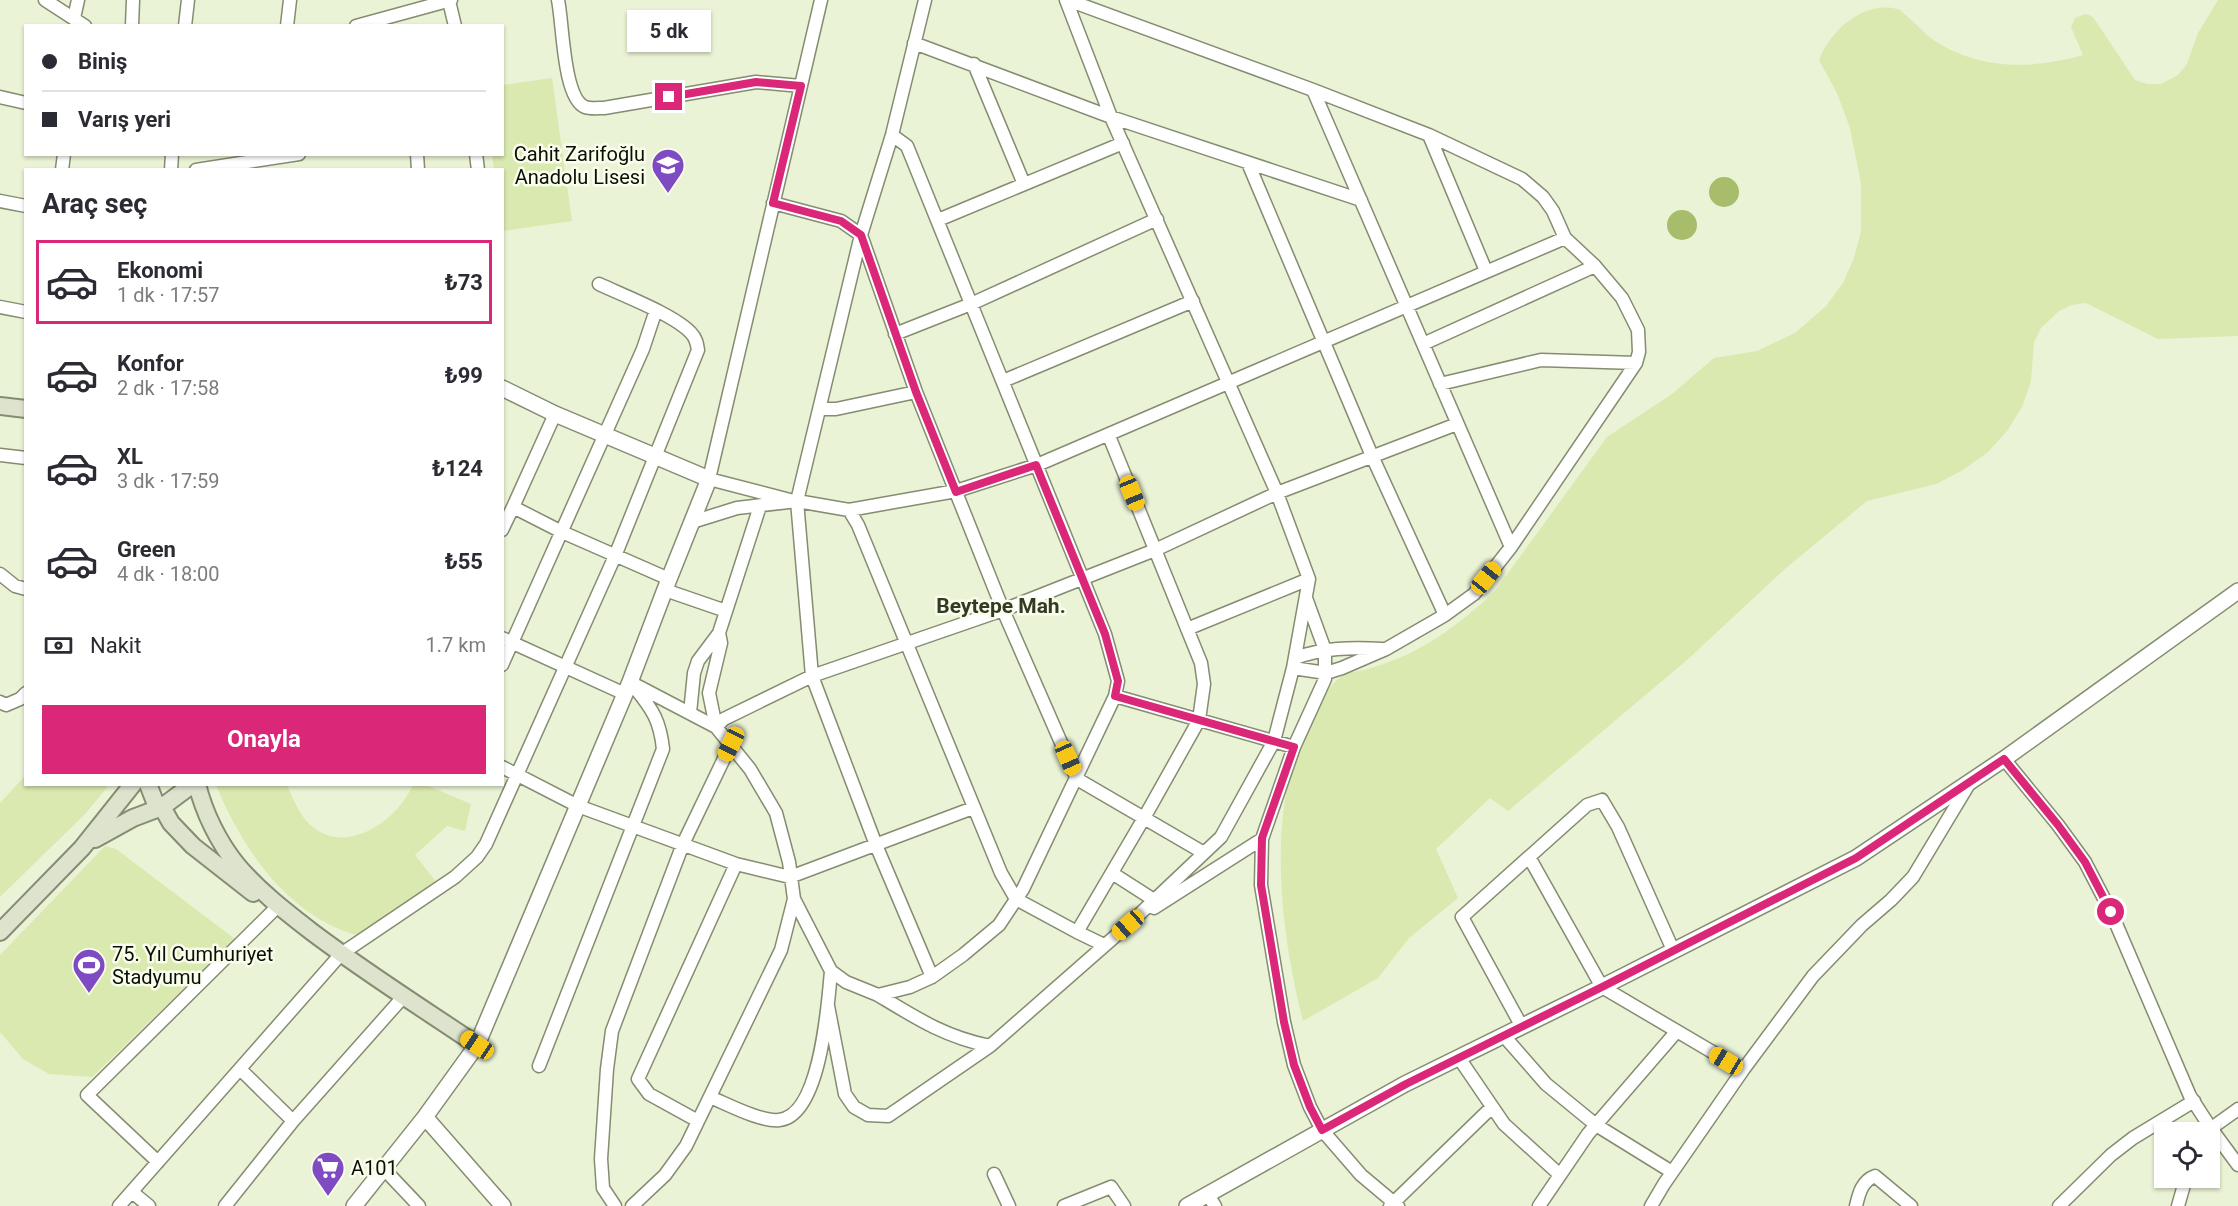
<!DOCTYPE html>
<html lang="tr">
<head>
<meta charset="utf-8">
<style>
  body { margin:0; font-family:Roboto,sans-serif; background:#f2f2f3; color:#2b2b33; height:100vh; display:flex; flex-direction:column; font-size:22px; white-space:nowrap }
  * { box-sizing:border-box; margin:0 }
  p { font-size:20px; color:#7c7c81 }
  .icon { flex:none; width:33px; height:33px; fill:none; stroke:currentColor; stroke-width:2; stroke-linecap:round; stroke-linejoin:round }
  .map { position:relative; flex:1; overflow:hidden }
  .sheet { position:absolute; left:24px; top:168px; width:480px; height:618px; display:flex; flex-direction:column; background:#fff; border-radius:0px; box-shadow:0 2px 4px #0004 }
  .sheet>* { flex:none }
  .top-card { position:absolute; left:24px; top:24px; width:480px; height:132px; border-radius:0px; box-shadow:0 2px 4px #0004; display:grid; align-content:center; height:132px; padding:0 18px; background:#fff }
  .tools { position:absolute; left:2154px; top:1122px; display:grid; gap:12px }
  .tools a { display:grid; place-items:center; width:66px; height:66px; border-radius:0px; background:#fff; box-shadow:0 2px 4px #0004; font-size:30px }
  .end { position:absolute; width:27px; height:27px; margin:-14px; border:8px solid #db2777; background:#fff; box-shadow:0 0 0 3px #fff }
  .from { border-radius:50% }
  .bubble { position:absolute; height:42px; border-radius:0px; background:#fff; box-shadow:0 2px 4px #0004; font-size:20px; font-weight:700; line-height:42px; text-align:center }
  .car { position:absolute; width:18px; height:36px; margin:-18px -9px; border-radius:8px; box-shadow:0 0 4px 2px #0007; background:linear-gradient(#f5c518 24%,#345 0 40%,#f5c518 0 76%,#345 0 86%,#f5c518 0) }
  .top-card b { display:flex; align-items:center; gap:21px; height:57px; font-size:22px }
  .top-card b+b { border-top:2px solid #e1e1e2 }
  .top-card i { width:15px; height:15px; background:#2b2b33 }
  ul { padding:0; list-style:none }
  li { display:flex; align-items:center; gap:18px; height:84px; margin:0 12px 9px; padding:0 6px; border:3px solid transparent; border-radius:0px }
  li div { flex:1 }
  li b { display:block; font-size:22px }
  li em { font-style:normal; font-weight:700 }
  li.selected { border-color:#db2777 }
  li>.icon { width:54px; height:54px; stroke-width:1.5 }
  h2 { padding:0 18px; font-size:27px; line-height:72px }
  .pay { display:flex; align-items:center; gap:15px; height:66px; padding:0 18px; font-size:22px }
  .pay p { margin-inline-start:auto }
  .cta { display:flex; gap:12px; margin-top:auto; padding:12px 18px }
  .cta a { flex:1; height:69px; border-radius:0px; background:#db2777; color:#fff; font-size:24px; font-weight:700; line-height:69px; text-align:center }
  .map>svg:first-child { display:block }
  .green { fill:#d9e9af }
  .water { fill:#a8bd6c }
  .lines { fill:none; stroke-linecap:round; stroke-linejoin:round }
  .minor-casing { stroke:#848c71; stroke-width:15 }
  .tertiary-casing { stroke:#848c71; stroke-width:18 }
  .secondary-casing { stroke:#848c71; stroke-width:20 }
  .minor { stroke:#fff; stroke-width:12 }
  .tertiary { stroke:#fff; stroke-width:15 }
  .secondary { stroke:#dee3ce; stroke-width:16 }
  .route { stroke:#db2777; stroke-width:8 }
  .labels { text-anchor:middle; stroke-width:5; stroke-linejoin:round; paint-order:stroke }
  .poi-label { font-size:20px; fill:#0b0e05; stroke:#f9feec; text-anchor:start }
  .neighbourhood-label { font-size:21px; font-weight:bold; fill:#333922; stroke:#f9feec }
</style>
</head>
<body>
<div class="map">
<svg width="2238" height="1206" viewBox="0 0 2238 1206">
  <rect width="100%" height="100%" fill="#eaf3d5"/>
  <path class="green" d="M2218,0H2238V336L2158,339L2086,303L2072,305L2059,311L2041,328L2034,342L2031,381L2022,407L2007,431L1988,452L1963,470L1936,484L1867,501L1786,568L1687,660L1508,811L1490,798L1436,849L1458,898L1409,938L1378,978L1303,1021C1283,942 1270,842 1293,763C1297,749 1305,735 1311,721C1318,707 1331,680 1346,674C1351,672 1358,671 1364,670C1374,667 1384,664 1394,660C1433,645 1465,619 1495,591L1607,437L1672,394L1714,358L1757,351L1795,333L1826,306L1843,283L1854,258L1861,231V184L1850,128L1837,93L1819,60C1830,31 1863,0 1898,9C1903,11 1924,33 1932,39C1977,70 2032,70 2083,55L2071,27L2075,18L2086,14L2093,17L2135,80L2147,84H2161L2178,75L2187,64L2198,33Z
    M552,78L572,221L503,231L502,170L494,169L492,155L502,154L503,85Z
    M25,776L26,784L109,785L85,814L0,897V803Z
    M216,785H287C294,801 300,817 314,828C350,855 398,819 413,785H426L471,804L465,831L447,826L415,855L438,884L360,936C288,917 243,850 216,785Z
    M105,846L116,849L235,939L92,1077L49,1074L23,1059L0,1032V955Z"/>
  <path class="water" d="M1709 192a15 15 0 1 1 30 0a15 15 0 1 1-30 0Z
    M1667 225a15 15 0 1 1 30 0a15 15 0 1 1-30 0Z"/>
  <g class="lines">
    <defs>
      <path id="minor" d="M45,0L85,26
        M558,0C563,23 563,98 585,107C590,109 598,108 604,108L756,82L801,86
        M925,0L892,135L861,235L797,501L812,676L876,845L932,977
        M1068,0L1313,90L1429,135L1522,179L1543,197L1553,211L1565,238L1595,266L1622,298L1638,330L1639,352L1636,363L1511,547L1474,594L1445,615L1386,649L1342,668L1326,673L1293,668
        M449,1L455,26
        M74,18L78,0
        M132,26L133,0
        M185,26L188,0
        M287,26L290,0
        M356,26L451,0
        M914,43L1111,117L1361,200
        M974,64L1024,184
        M1313,90L1511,547
        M0,97L26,103
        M1429,135L1486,271
        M417,154L418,170
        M476,154L478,170
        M1248,163L1372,456L1445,615
        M62,170L64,154
        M171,170L172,154
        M196,170L299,154
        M0,201L26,206
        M773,203L841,221L861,235L916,392L1003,610L1077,779L1204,853
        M938,220L1123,143
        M0,307L26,312
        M895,334L971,304L1157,219
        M1423,344L1595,266
        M1003,381L1193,301
        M1440,384L1541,360L1636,363
        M820,409H836L916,392
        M555,414L513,507L562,532L669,579
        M0,455L26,458
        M790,500L709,479L821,0
        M849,510L858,525L1001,873L1016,899L1077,932L1104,945
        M692,522L737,508L797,501L849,510L956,491L1037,465L1565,238
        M502,530L513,507
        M0,574L15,586L26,589
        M665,590L726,611
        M1306,598L1325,650V679L1294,747L1262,839L1261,885L1284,1022L1294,1065L1310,1107L1322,1130L1361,1175L1398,1206
        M1187,629L1309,579
        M719,633L721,643L709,693L716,727L724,719L812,676L1003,610L1155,550L1277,493L1457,424
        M502,638L625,694
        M1295,658C1323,648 1351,647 1382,649
        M502,665L643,349L656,310
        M630,682L716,727L750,769L776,813L789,862L794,899L781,950L686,1146L665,1175L632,1206
        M1115,696L1294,747
        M0,702L6,705L20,699L26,693
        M690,713L694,673L698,661L719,633L760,506
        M2004,759L2058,825L2085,862L2111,912L2190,1096L2210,1127L2238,1165
        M502,767L578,806L736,864L790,877L973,808
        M1529,857L1602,987L1743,1070
        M1112,873L1154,900
        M794,899L831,971L846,982L878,995L910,987L932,977L963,955L999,925L1023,889L1115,696L1118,681L1105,634L907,146L892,135
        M1154,908L1262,839
        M1077,932L1144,818L1199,720L1204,684L1201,663L1109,436
        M878,995C916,1018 945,1037 990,1046L1128,925L1221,837L1274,741L1293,668L1309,579L1277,493L1111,117L1066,0
        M828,1006L845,1094L854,1107L868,1115L888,1116L990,1046
        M1522,1027L1462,917L1587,805L1602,800L1618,827L1673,950
        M1504,1036L1546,1084L1596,1125L1672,1172
        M1459,1058L1504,1124L1560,1175
        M539,1066L663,749C660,721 653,710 635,688
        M240,1069L293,1121
        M710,1097C727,1104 761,1122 779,1120C821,1116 828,1003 831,971
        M698,1121L649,1094L638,1079L736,864
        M2206,1132L2238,1109
        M158,1162L87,1095L278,906
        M384,1169L419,1206
        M994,1174L1009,1206
        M132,1192L149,1206
        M1208,1195L1215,1206
        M119,1206L341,954L455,877L477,857L486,844L615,556L698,350C697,343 696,338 691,333C675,315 622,295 599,284
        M225,1206L293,1121L404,996
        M615,1206L603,1188L601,1159L607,1069L612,1031L683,844L731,744
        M1064,1206L1111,1187L1124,1206
        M1390,1206L1492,1107
        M1539,1206L1588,1134L1677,1031
        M1651,1206L1664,1184L1743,1070L1813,976L1862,925L1891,900L1913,877L1969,784
        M1856,1206C1859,1193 1862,1181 1875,1176L1911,1206
        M2059,1206L2111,1155L2133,1138L2194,1101
        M2178,1206L2186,1178"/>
      <path id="tertiary" d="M425,1117L503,1206
        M354,1206L425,1117L477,1045L630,682L669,579L709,479L555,414L502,388
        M1187,1206L1405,1084L1602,987L1856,858L2004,759L2238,591"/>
      <path id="secondary" d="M0,406L26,409
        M148,784L155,802L162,807L171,823L193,846L253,893
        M197,784C204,813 219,843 237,865C259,891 285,911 312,932C365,972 422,1008 477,1045
        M95,839L133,818L162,807L193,784
        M0,932L82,848L133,784"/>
    </defs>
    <use href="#minor" class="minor-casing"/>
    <use href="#tertiary" class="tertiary-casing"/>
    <use href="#secondary" class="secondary-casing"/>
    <use href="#minor" class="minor"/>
    <use href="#tertiary" class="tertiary"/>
    <use href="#secondary" class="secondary"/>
  </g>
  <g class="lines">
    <path class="route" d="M669,97L756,82L801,86L773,203L841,221L861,235L916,392L956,492L1036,465L1105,634L1118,681L1115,696L1294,747L1262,838L1261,885L1284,1022L1294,1065L1310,1107L1322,1130L1406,1084L1602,987L1856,858L2004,759L2058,825L2085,862L2111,912"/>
  </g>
  <defs>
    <symbol id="school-pin" viewBox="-11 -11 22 30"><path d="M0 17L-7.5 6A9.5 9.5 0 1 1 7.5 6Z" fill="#7f4bc2" stroke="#f9feec"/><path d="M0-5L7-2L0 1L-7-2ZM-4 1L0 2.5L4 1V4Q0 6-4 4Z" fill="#fff"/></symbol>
    <symbol id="stadium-pin" viewBox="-11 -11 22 30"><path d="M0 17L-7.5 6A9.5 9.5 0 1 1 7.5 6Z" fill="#7f4bc2" stroke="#f9feec"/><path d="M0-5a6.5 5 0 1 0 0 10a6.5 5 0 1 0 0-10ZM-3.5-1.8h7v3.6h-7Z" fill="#fff"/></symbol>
    <symbol id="supermarket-pin" viewBox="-11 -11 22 30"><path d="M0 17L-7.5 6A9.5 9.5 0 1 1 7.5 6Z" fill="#7f4bc2" stroke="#f9feec"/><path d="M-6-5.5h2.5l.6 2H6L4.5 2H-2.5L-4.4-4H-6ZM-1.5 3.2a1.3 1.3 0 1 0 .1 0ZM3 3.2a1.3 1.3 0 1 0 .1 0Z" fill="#fff"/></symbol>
  </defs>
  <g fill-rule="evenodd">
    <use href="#school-pin" x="649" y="146" width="38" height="52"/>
    <use href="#stadium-pin" x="70" y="946" width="38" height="52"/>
    <use href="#supermarket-pin" x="309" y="1149" width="38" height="52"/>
  </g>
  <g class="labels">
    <g class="poi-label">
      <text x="645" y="161" text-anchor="end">Cahit Zarifoğlu<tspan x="645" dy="23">Anadolu Lisesi</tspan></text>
      <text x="112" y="961">75. Yıl Cumhuriyet<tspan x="112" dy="23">Stadyumu</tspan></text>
      <text x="351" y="1175">A101</text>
    </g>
    <g class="neighbourhood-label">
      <text x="1001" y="613">Beytepe Mah.</text>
    </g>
  </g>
</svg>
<div class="tools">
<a><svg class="icon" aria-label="locate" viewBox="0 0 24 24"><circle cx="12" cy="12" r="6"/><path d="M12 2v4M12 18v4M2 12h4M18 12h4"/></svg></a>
</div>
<i class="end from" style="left:2111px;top:912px"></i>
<i class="end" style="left:669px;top:97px"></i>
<div class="bubble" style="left:627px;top:10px;width:84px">5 dk</div>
<i class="car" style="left:1132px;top:493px;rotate:158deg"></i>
<i class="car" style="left:1486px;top:578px;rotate:39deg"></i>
<i class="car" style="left:731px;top:744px;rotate:206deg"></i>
<i class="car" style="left:1068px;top:758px;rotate:156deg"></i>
<i class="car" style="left:1128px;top:925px;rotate:229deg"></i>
<i class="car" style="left:477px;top:1045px;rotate:304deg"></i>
<i class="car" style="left:1726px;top:1061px;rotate:301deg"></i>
<div class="top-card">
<b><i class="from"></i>Biniş</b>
<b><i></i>Varış yeri</b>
</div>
<section class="sheet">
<h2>Araç seç</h2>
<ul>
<li class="selected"><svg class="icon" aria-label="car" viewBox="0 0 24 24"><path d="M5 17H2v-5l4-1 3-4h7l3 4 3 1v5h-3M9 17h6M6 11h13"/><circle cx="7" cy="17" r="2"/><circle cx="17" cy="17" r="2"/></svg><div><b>Ekonomi</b><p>1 dk · 17:57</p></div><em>₺73</em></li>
<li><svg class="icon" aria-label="car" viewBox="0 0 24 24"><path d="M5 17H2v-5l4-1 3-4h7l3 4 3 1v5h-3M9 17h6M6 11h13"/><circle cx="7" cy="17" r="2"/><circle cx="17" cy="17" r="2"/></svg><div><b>Konfor</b><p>2 dk · 17:58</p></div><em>₺99</em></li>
<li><svg class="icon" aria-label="car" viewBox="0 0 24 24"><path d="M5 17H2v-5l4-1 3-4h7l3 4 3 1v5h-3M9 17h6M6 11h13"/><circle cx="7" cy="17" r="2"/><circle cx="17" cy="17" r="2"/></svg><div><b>XL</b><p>3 dk · 17:59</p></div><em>₺124</em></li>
<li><svg class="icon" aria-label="car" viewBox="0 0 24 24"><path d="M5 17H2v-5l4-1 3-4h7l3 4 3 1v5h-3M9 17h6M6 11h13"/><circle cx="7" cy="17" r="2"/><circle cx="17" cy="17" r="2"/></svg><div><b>Green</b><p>4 dk · 18:00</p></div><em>₺55</em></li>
</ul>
<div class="pay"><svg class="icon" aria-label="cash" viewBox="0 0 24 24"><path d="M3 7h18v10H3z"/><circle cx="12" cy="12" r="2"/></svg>Nakit<p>1.7 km</p></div>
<div class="cta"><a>Onayla</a></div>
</section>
</div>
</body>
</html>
